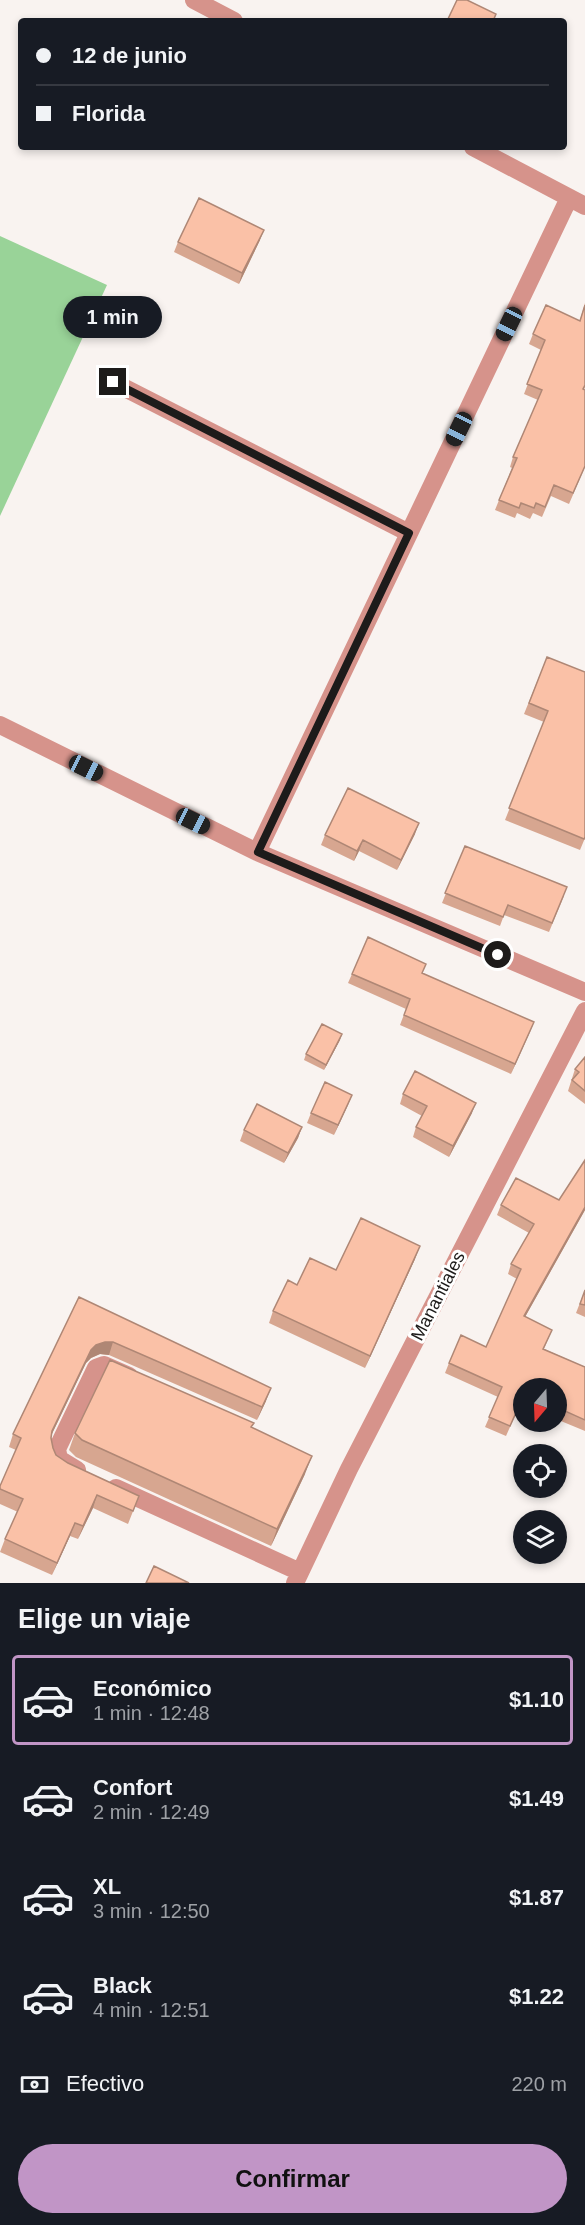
<!DOCTYPE html>
<html lang="es">
<head>
<meta charset="utf-8">
<style>
  body { margin:0; font-family:Arial,sans-serif; background:#242831; color:#f1f3f6; height:100vh; display:flex; flex-direction:column; font-size:22px; white-space:nowrap }
  * { box-sizing:border-box; margin:0 }
  p { font-size:20px; color:#9ea1a6 }
  .icon { flex:none; width:33px; height:33px; fill:none; stroke:currentColor; stroke-width:2; stroke-linecap:round; stroke-linejoin:round }
  .map { position:relative; height:1583px; overflow:hidden }
  .drawer { display:flex; flex-direction:column; background:#171b24; flex:1 }
  .drawer>* { flex:none }
  .banner { position:absolute; left:18px; top:18px; width:549px; height:132px; border-radius:6px; box-shadow:0 3px 9px #0003; display:grid; align-content:center; height:132px; padding:0 18px; background:#171b24 }
  .needle { width:39px; rotate:199deg }
  .buttons { position:absolute; left:513px; top:1378px; display:grid; gap:12px }
  .buttons a { display:grid; place-items:center; width:54px; height:54px; border-radius:50%; background:#171b24; box-shadow:0 3px 9px #0003; font-size:30px }
  .end { position:absolute; width:27px; height:27px; margin:-14px; border:8px solid #1d1b1a; background:#fff; box-shadow:0 0 0 3px #fff }
  .from { border-radius:50% }
  .bubble { position:absolute; height:42px; border-radius:21px; background:#171b24; box-shadow:0 3px 9px #0003; font-size:20px; font-weight:700; line-height:42px; text-align:center }
  .car { position:absolute; width:18px; height:36px; margin:-18px -9px; border-radius:8px; box-shadow:0 0 4px 2px #0007; background:linear-gradient(#222 24%,#8ab4d8 0 40%,#222 0 76%,#8ab4d8 0 86%,#222 0) }
  .banner b { display:flex; align-items:center; gap:21px; height:57px; font-size:22px }
  .banner b+b { border-top:2px solid #363941 }
  .banner i { width:15px; height:15px; background:#f1f3f6 }
  ul { padding:0; list-style:none }
  li { display:flex; align-items:center; gap:18px; height:90px; margin:0 12px 9px; padding:0 6px; border:3px solid transparent; border-radius:6px }
  li div { flex:1 }
  li b { display:block; font-size:22px }
  li em { font-style:normal; font-weight:700 }
  li.current { border-color:#c195c6 }
  li>.icon { width:54px; height:54px; stroke-width:1.5 }
  h2 { padding:0 18px; font-size:27px; line-height:72px }
  .pay { display:flex; align-items:center; gap:15px; height:66px; padding:0 18px; font-size:22px }
  .pay p { margin-inline-start:auto }
  .action { display:flex; gap:12px; margin-top:auto; padding:12px 18px }
  .action a { flex:1; height:69px; border-radius:36px; background:#c195c6; color:#111; font-size:24px; font-weight:700; line-height:69px; text-align:center }
  .map>svg:first-child { display:block }
  .green { fill:#99d398 }
  .lines { fill:none; stroke-linecap:round; stroke-linejoin:round }
  .minor { stroke:#d6938b; stroke-width:18 }
  .wall { fill:#d7a690 }
  .shaded-wall { fill:#af8775 }
  .building { fill:#fac1a7; stroke:#af8775; stroke-width:1.5 }
  .route { stroke:#1d1b1a; stroke-width:8 }
  .labels { text-anchor:middle; stroke-width:6; stroke-linejoin:round; paint-order:stroke }
  .street-label { font-size:18px; fill:#1d1b1a; stroke:#fff }
</style>
</head>
<body>
<div class="map">
<svg width="585" height="1583" viewBox="0 0 585 1583">
  <rect width="100%" height="100%" fill="#f9f3f0"/>
  <path class="green" d="M0,236L107,285L0,516Z"/>
  <g class="lines">
    <path class="minor" d="M194,0L234,21
      M473,147L585,206
      M113,382L409,533
      M0,725L257,852L585,992
      M257,852L569,198
      M77,1470L59,1459L57,1449L96,1368L104,1365L129,1376
      M116,1488L300,1572
      M295,1583L349,1469L585,1011"/>
  </g>
  <path class="wall" d="M260,240L239,284L174,252L178,242Z
    M585,303V387L584,390H585V467L569,504L551,496L542,517L533,513L530,519L517,513L515,518L495,510L512,468L510,467L513,457L538,400L524,394L541,350L529,344L533,334L580,320Z
    M547,657L585,838L580,850L505,820L544,722L524,714Z
    M415,834L397,870L359,851L354,861L321,845L325,835Z
    M465,846L564,896L549,932L504,915L500,926L442,903Z
    M352,974H422L534,1022L511,1074L400,1025L406,1009L348,983Z
    M340,1040L324,1070L304,1060L306,1054Z
    M585,1057V1104L568,1091L575,1069Z
    M403,1094L472,1113L449,1157L413,1137L416,1127L422,1116L400,1104Z
    M352,1095L334,1135L307,1123L311,1113Z
    M302,1127L298,1138L284,1163L240,1141L244,1130Z
    M585,1160V1210L525,1317L552,1330L544,1349L585,1367V1431L556,1419V1389H524V1404L521,1402L506,1436L485,1427L498,1397L445,1373L449,1363L486,1347L517,1279L508,1274L511,1264L529,1233L497,1215L501,1205L559,1200Z
    M415,1259L365,1368L269,1323L273,1311L297,1285L336,1270Z
    M585,1290V1317L576,1313Z
    M79,1297L266,1401L257,1420L109,1355L100,1354L91,1358L86,1363L51,1436L53,1448L56,1455L68,1463L139,1496L128,1524L93,1508L78,1539L70,1536L52,1575L0,1552L5,1539L18,1512L0,1504V1486L16,1450L9,1447L13,1434Z
    M252,1428L305,1474L271,1546L76,1457L69,1450L75,1433Z"/>
  <path class="shaded-wall" d="M264,230L260,240L239,284L242,273Z
    M419,823L415,834L397,870L401,860Z
    M363,840L359,851L354,861L357,851Z
    M534,1022L530,1032L511,1074L515,1064Z
    M342,1034L340,1040L324,1070L326,1065Z
    M352,1095L348,1105L334,1135L338,1125Z
    M476,1103L472,1113L449,1157L453,1146Z
    M302,1127L298,1138L284,1163L288,1153Z
    M585,1207V1210L520,1326L524,1316Z
    M420,1246L415,1259L365,1368L370,1356Z
    M105,1342H113L109,1355L100,1354L91,1358L86,1363L47,1444L52,1431L91,1350L96,1345Z
    M271,1388L266,1401L257,1420L262,1407Z
    M312,1456L305,1474L271,1546L277,1529Z
    M97,1495L93,1508L78,1539L83,1526Z
    M75,1523L70,1536L52,1575L57,1563Z"/>
  <path class="building" d="M457,0H467L496,14L493,21H447Z
    M199,198L264,230L242,273L178,242Z
    M546,305L580,321L585,305V385L583,389L585,390V466L573,493L554,485L545,507L536,503L534,508L521,503L519,508L499,500L517,458L513,457L542,390L527,384L545,340L533,334Z
    M547,657L585,672V837L584,839L509,808L548,711L529,703Z
    M348,788L419,823L401,860L363,840L357,851L325,835Z
    M465,846L567,887L552,923L508,905L503,917L445,893Z
    M368,937L426,964L422,973L534,1022L515,1064L404,1015L410,999L352,974Z
    M322,1024L342,1034L326,1065L306,1054Z
    M585,1057V1091L572,1080L579,1072L575,1069Z
    M415,1071L476,1103L453,1146L416,1127L427,1106L403,1094Z
    M325,1082L352,1095L338,1125L311,1113Z
    M257,1104L302,1127L288,1153L244,1130Z
    M585,1160V1207L524,1316L552,1330L543,1349L585,1367V1420L556,1407V1389H524V1395L510,1426L489,1417L502,1387L449,1363L461,1335L486,1347L521,1269L511,1264L534,1224L501,1205L516,1178L559,1200Z
    M361,1218L420,1246L370,1356L273,1311L288,1280L297,1285L310,1258L336,1270Z
    M585,1290V1305L580,1304Z
    M79,1297L271,1388L262,1407L113,1342H105L96,1345L91,1350L52,1431L51,1438L53,1448L56,1455L68,1463L139,1496L133,1511L97,1495L83,1526L75,1523L57,1563L5,1539L23,1499L0,1489V1486L21,1438L13,1434Z
    M110,1360L254,1423L251,1427L312,1456L277,1529L82,1440L75,1433Z
    M154,1566L189,1583H146Z"/>
  <g class="lines">
    <path class="route" d="M113,382L409,533L258,852L498,955"/>
  </g>
  <g class="labels">
    <g class="street-label">
      <text transform="translate(438 1296) rotate(-63)" y="6">Manantiales</text>
    </g>
  </g>
</svg>
<div class="buttons">
<a><svg class="needle" viewBox="-14 -14 28 28"><path d="M0-13l5 13h-10z" fill="#e53935"/><path d="M0 13l5-13h-10z" fill="#9ea1a6"/></svg></a>
<a><svg class="icon" aria-label="locate" viewBox="0 0 24 24"><circle cx="12" cy="12" r="6"/><path d="M12 2v4M12 18v4M2 12h4M18 12h4"/></svg></a>
<a><svg class="icon" aria-label="layers" viewBox="0 0 24 24"><path d="M12 4l9 5-9 5-9-5zM3 14l9 5 9-5"/></svg></a>
</div>
<i class="end from" style="left:498px;top:955px"></i>
<i class="end" style="left:113px;top:382px"></i>
<div class="bubble" style="left:63px;top:296px;width:99px">1 min</div>
<i class="car" style="left:509px;top:324px;rotate:206deg"></i>
<i class="car" style="left:459px;top:429px;rotate:206deg"></i>
<i class="car" style="left:86px;top:768px;rotate:116deg"></i>
<i class="car" style="left:193px;top:821px;rotate:116deg"></i>
<div class="banner">
<b><i class="from"></i>12 de junio</b>
<b><i></i>Florida</b>
</div>
</div>
<section class="drawer">
<h2>Elige un viaje</h2>
<ul>
<li class="current"><svg class="icon" aria-label="car" viewBox="0 0 24 24"><path d="M5 17H2v-5l4-1 3-4h7l3 4 3 1v5h-3M9 17h6M6 11h13"/><circle cx="7" cy="17" r="2"/><circle cx="17" cy="17" r="2"/></svg><div><b>Económico</b><p>1 min · 12:48</p></div><em>$1.10</em></li>
<li><svg class="icon" aria-label="car" viewBox="0 0 24 24"><path d="M5 17H2v-5l4-1 3-4h7l3 4 3 1v5h-3M9 17h6M6 11h13"/><circle cx="7" cy="17" r="2"/><circle cx="17" cy="17" r="2"/></svg><div><b>Confort</b><p>2 min · 12:49</p></div><em>$1.49</em></li>
<li><svg class="icon" aria-label="car" viewBox="0 0 24 24"><path d="M5 17H2v-5l4-1 3-4h7l3 4 3 1v5h-3M9 17h6M6 11h13"/><circle cx="7" cy="17" r="2"/><circle cx="17" cy="17" r="2"/></svg><div><b>XL</b><p>3 min · 12:50</p></div><em>$1.87</em></li>
<li><svg class="icon" aria-label="car" viewBox="0 0 24 24"><path d="M5 17H2v-5l4-1 3-4h7l3 4 3 1v5h-3M9 17h6M6 11h13"/><circle cx="7" cy="17" r="2"/><circle cx="17" cy="17" r="2"/></svg><div><b>Black</b><p>4 min · 12:51</p></div><em>$1.22</em></li>
</ul>
<div class="pay"><svg class="icon" aria-label="cash" viewBox="0 0 24 24"><path d="M3 7h18v10H3z"/><circle cx="12" cy="12" r="2"/></svg>Efectivo<p>220 m</p></div>
<div class="action"><a>Confirmar</a></div>
</section>
</body>
</html>
